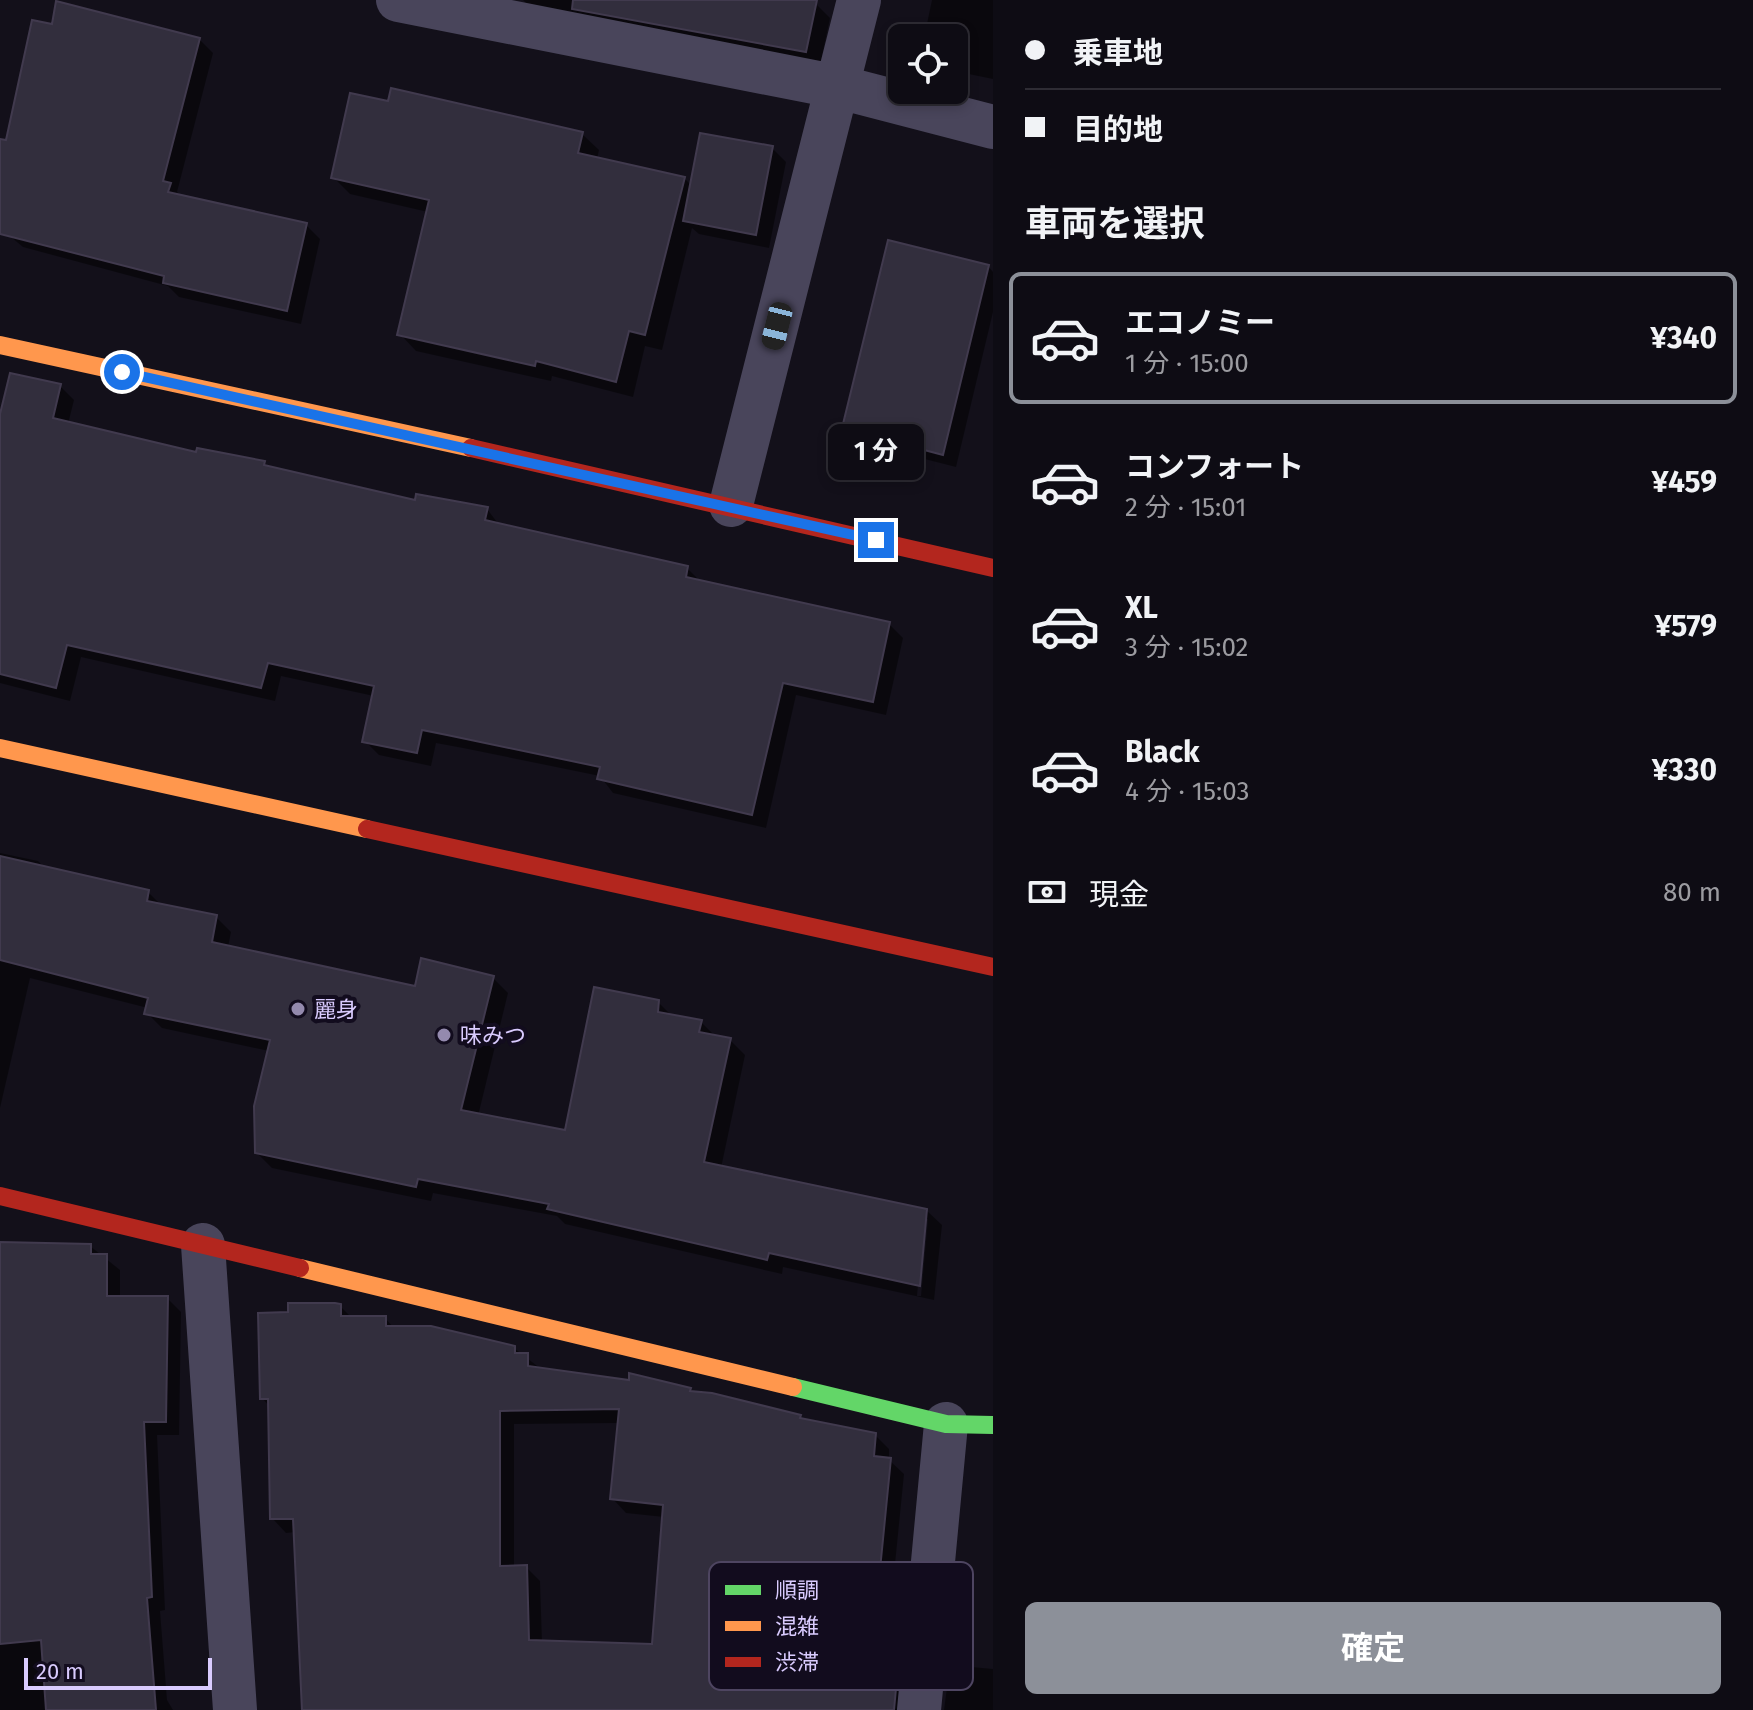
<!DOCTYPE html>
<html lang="ja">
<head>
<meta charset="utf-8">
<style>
  body { margin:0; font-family:"Fira Sans","Noto Sans JP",sans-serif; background:#17151d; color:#f1f3f6; height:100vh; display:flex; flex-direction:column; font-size:30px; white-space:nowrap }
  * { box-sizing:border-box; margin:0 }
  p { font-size:26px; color:#9b9ba0 }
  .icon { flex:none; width:44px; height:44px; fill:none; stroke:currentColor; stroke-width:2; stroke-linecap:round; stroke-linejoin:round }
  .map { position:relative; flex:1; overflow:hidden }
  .drawer { display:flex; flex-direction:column; background:#0e0c14; width:760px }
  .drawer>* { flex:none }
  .top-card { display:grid; align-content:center; height:176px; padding:0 32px; background:#0e0c14 }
  .controls { position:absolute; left:888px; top:24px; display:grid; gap:16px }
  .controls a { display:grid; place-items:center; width:80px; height:80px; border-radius:12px; background:#0e0c14; box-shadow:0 4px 12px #0003,0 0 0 2px #2e2c34; font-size:40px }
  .scale { position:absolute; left:24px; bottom:20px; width:188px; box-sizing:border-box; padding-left:8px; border:4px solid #d9cbfe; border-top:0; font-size:22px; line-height:28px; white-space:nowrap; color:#d9cbfe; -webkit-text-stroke:6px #120c1e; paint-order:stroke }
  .end { position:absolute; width:36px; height:36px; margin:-18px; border:10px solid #1a73e8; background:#fff; box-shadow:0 0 0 4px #fff }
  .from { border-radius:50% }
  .bubble { position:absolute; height:56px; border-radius:12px; background:#0e0c14; box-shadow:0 4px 12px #0003,0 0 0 2px #2e2c34; font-size:26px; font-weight:700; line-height:56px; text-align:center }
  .car { position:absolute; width:24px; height:48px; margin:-24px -12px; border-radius:10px; box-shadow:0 0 6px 2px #0007; background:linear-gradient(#222 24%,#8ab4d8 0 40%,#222 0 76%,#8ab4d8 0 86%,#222 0) }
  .top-card b { display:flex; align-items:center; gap:28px; height:76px; font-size:30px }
  .top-card b+b { border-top:2px solid #2e2c34 }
  .top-card i { width:20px; height:20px; background:#f1f3f6 }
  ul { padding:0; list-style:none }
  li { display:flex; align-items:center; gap:24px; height:132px; margin:0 16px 12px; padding:0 16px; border:4px solid transparent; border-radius:12px }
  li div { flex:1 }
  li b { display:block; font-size:30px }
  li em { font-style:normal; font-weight:700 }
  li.current { border-color:#8c9099 }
  li>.icon { width:72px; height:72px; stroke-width:1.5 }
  h2 { padding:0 32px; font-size:36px; line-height:96px }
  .pay { display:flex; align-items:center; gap:20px; height:88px; padding:0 32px; font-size:30px }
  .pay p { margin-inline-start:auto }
  .button { display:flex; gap:16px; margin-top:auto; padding:16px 32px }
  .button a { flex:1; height:92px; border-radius:12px; background:#8c9099; color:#fff; font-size:32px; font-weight:700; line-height:92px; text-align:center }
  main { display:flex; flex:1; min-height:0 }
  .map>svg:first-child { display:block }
  .shadow { fill:#0007; fill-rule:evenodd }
  .building { fill:#322e3d; stroke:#413a4e; stroke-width:2; fill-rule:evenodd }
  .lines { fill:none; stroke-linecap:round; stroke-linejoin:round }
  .street { stroke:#49455b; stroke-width:44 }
  .fast { stroke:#63d668; stroke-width:18 }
  .slow { stroke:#ff974d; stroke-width:18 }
  .jam { stroke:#b3261e; stroke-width:18 }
  .route { stroke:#1a73e8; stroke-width:10 }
  .poi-dot { fill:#948aae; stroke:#120c1e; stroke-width:3 }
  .labels { text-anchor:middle; stroke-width:8; stroke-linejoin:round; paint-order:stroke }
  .poi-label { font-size:22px; fill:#d9cbfe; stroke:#120c1e; text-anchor:start }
  .key { fill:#120c1e; stroke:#4e4561; stroke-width:2 }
  .key-label { font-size:22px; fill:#d9cbfe }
</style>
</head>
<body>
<main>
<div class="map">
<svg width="993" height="1710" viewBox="0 0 993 1710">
  <rect width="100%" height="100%" fill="#13101a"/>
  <path class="shadow" d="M523,0H803L816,4L830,18L820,65L528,5Z
    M932,0H993V79L954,71V38H924Z
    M199,39L213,53L177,192L183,198L306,225L320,239L301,324L179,297L168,286L23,247L0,228V153L8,143Z
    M582,134L599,150L597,159L684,178L692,186L772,148L786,162L769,248L699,234L692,228L662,350L645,346L633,397L552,376L551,381L416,351L400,334L428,212L350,194L333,177Z
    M988,266L993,272V312L956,467L909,455L899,444L859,436L846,423Z
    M60,386L74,400L68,424L198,454L264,463L269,469L417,502L487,509L500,526L687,568L702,583L889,624L903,638L886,715L796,695L766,828L613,793L600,776L463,748L436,743L431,766L379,755L365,741L374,696L281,676L275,701L81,657L70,701L0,683V415Z
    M0,853L38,861L46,869L148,892L162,906L216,917L231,932L228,947L416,989L493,978L508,993L478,1116L566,1133L658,1002L673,1017L701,1022L716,1037L730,1040L745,1055L721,1168L926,1210L942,1225L934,1300L783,1267L782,1274L565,1224L557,1216L433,1193L431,1201L272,1168L257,1153L269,1051L162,1028L147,1013L148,1008L30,978L0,1108ZM924,1219H928L921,1296H917Z
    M0,1242L90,1246L120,1270V1298H167L181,1312L179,1435H157L165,1610L160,1611L167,1700L173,1710H0Z
    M340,1306L352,1318H385L394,1328L514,1348L541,1369L690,1390L804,1420L875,1435L889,1449V1460L904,1474L891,1604L903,1605L917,1619L909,1710H303L296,1532L286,1533L272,1518L270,1407L262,1398L290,1314ZM619,1423L612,1498L626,1513L664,1517L654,1646L542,1643L540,1581L526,1567L514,1568V1424Z
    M950,1665L993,1669V1710H944Z"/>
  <path class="building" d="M573,0H817L806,52L572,9Z
    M56,1L200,38L163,181L171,183L168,192L307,223L287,311L163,283L164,276L0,234V139L6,140L32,20L52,24Z
    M391,88L583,132L578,153L685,177L645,335L629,331L616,382L536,361L535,366L397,335L429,200L331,178L350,93L388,101Z
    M700,133L773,146L756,235L683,221Z
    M888,240L989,265L943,455L894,442L896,434L843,424Z
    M10,373L61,384L53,418L196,452L197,448L265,461L264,465L415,500L416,494L488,507L485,520L688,566L686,577L890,622L873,702L783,683L752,815L597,779L600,767L447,735L422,730L417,753L362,742L374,686L268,663L261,688L67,645L56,688L0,674V414Z
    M0,856L149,890L147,901L217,915L212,942L415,986L421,958L494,976L461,1110L565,1130L594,987L659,1000L658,1012L702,1020L699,1032L731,1038L704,1162L927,1209L920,1286L769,1253L767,1260L547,1209L549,1204L418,1179L416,1187L255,1153L254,1106L270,1040L144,1014L148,998L0,960Z
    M0,1242L91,1244V1254H107V1296H168L166,1422H144L152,1597L147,1598L156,1710H46L41,1640L0,1644Z
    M288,1303H335L341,1304V1316H386V1326H431L515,1346V1353H528V1366L629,1380V1373L691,1388L690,1391L712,1393L801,1415L800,1418L876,1433L874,1456L891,1458L877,1600L904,1603L894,1710H302L293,1519H270L268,1399H260L258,1313L288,1312ZM619,1409L610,1499L663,1505L652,1644L529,1640L527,1565L500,1566V1411Z"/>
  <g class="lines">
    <path class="street" d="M398,0L839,87L993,127
      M731,505L859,0
      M203,1245L235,1710
      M919,1710L946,1424"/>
    <path class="fast" d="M793,1387L946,1424L993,1425"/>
    <path class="slow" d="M0,345L471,448
      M0,748L367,829
      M300,1268L793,1387"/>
    <path class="jam" d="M471,448L993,568
      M367,829L993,967
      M0,1196L300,1268"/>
  </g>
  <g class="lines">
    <path class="route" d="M122,372L876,540"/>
  </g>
  <g class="poi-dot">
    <circle cx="298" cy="1009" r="8"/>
    <circle cx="444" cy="1035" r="8"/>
  </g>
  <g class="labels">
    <g class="poi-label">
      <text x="314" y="1017">麗身</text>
      <text x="460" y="1043">味みつ</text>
    </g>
  </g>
  <rect x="709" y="1562" width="264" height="128" rx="12" class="key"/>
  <rect x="725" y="1585" width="36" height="10" fill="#63d668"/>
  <rect x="725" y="1621" width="36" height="10" fill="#ff974d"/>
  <rect x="725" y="1657" width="36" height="10" fill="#b3261e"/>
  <g class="key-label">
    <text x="775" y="1598">順調</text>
    <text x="775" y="1634">混雑</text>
    <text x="775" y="1670">渋滞</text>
  </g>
</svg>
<div class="controls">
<a><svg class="icon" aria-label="locate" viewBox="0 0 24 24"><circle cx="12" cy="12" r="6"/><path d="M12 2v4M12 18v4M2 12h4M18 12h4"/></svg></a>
</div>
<div class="scale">20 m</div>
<i class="end from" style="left:122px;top:372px"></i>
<i class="end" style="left:876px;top:540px"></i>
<div class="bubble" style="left:828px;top:424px;width:96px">1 分</div>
<i class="car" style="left:777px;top:326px;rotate:194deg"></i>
</div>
<section class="drawer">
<div class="top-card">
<b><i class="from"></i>乗車地</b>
<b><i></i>目的地</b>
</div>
<h2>車両を選択</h2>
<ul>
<li class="current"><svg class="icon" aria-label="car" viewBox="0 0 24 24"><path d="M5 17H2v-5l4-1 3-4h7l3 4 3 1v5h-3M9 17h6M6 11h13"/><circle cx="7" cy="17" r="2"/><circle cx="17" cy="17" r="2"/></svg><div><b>エコノミー</b><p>1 分 · 15:00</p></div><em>¥340</em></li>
<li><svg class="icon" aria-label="car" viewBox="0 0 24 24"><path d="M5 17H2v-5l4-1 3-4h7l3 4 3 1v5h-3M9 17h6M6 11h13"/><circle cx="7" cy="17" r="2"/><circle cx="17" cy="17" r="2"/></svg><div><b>コンフォート</b><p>2 分 · 15:01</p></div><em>¥459</em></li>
<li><svg class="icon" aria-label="car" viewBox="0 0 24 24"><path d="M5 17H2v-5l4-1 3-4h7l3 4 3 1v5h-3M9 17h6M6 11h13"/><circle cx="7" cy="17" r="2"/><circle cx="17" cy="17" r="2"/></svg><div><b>XL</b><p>3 分 · 15:02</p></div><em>¥579</em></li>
<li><svg class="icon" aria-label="car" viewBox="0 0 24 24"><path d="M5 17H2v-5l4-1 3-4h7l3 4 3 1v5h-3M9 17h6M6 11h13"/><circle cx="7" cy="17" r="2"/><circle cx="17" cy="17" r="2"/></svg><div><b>Black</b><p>4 分 · 15:03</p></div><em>¥330</em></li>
</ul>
<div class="pay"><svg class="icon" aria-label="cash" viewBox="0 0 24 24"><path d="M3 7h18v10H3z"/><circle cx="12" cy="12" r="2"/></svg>現金<p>80 m</p></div>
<div class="button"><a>確定</a></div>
</section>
</main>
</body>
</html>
